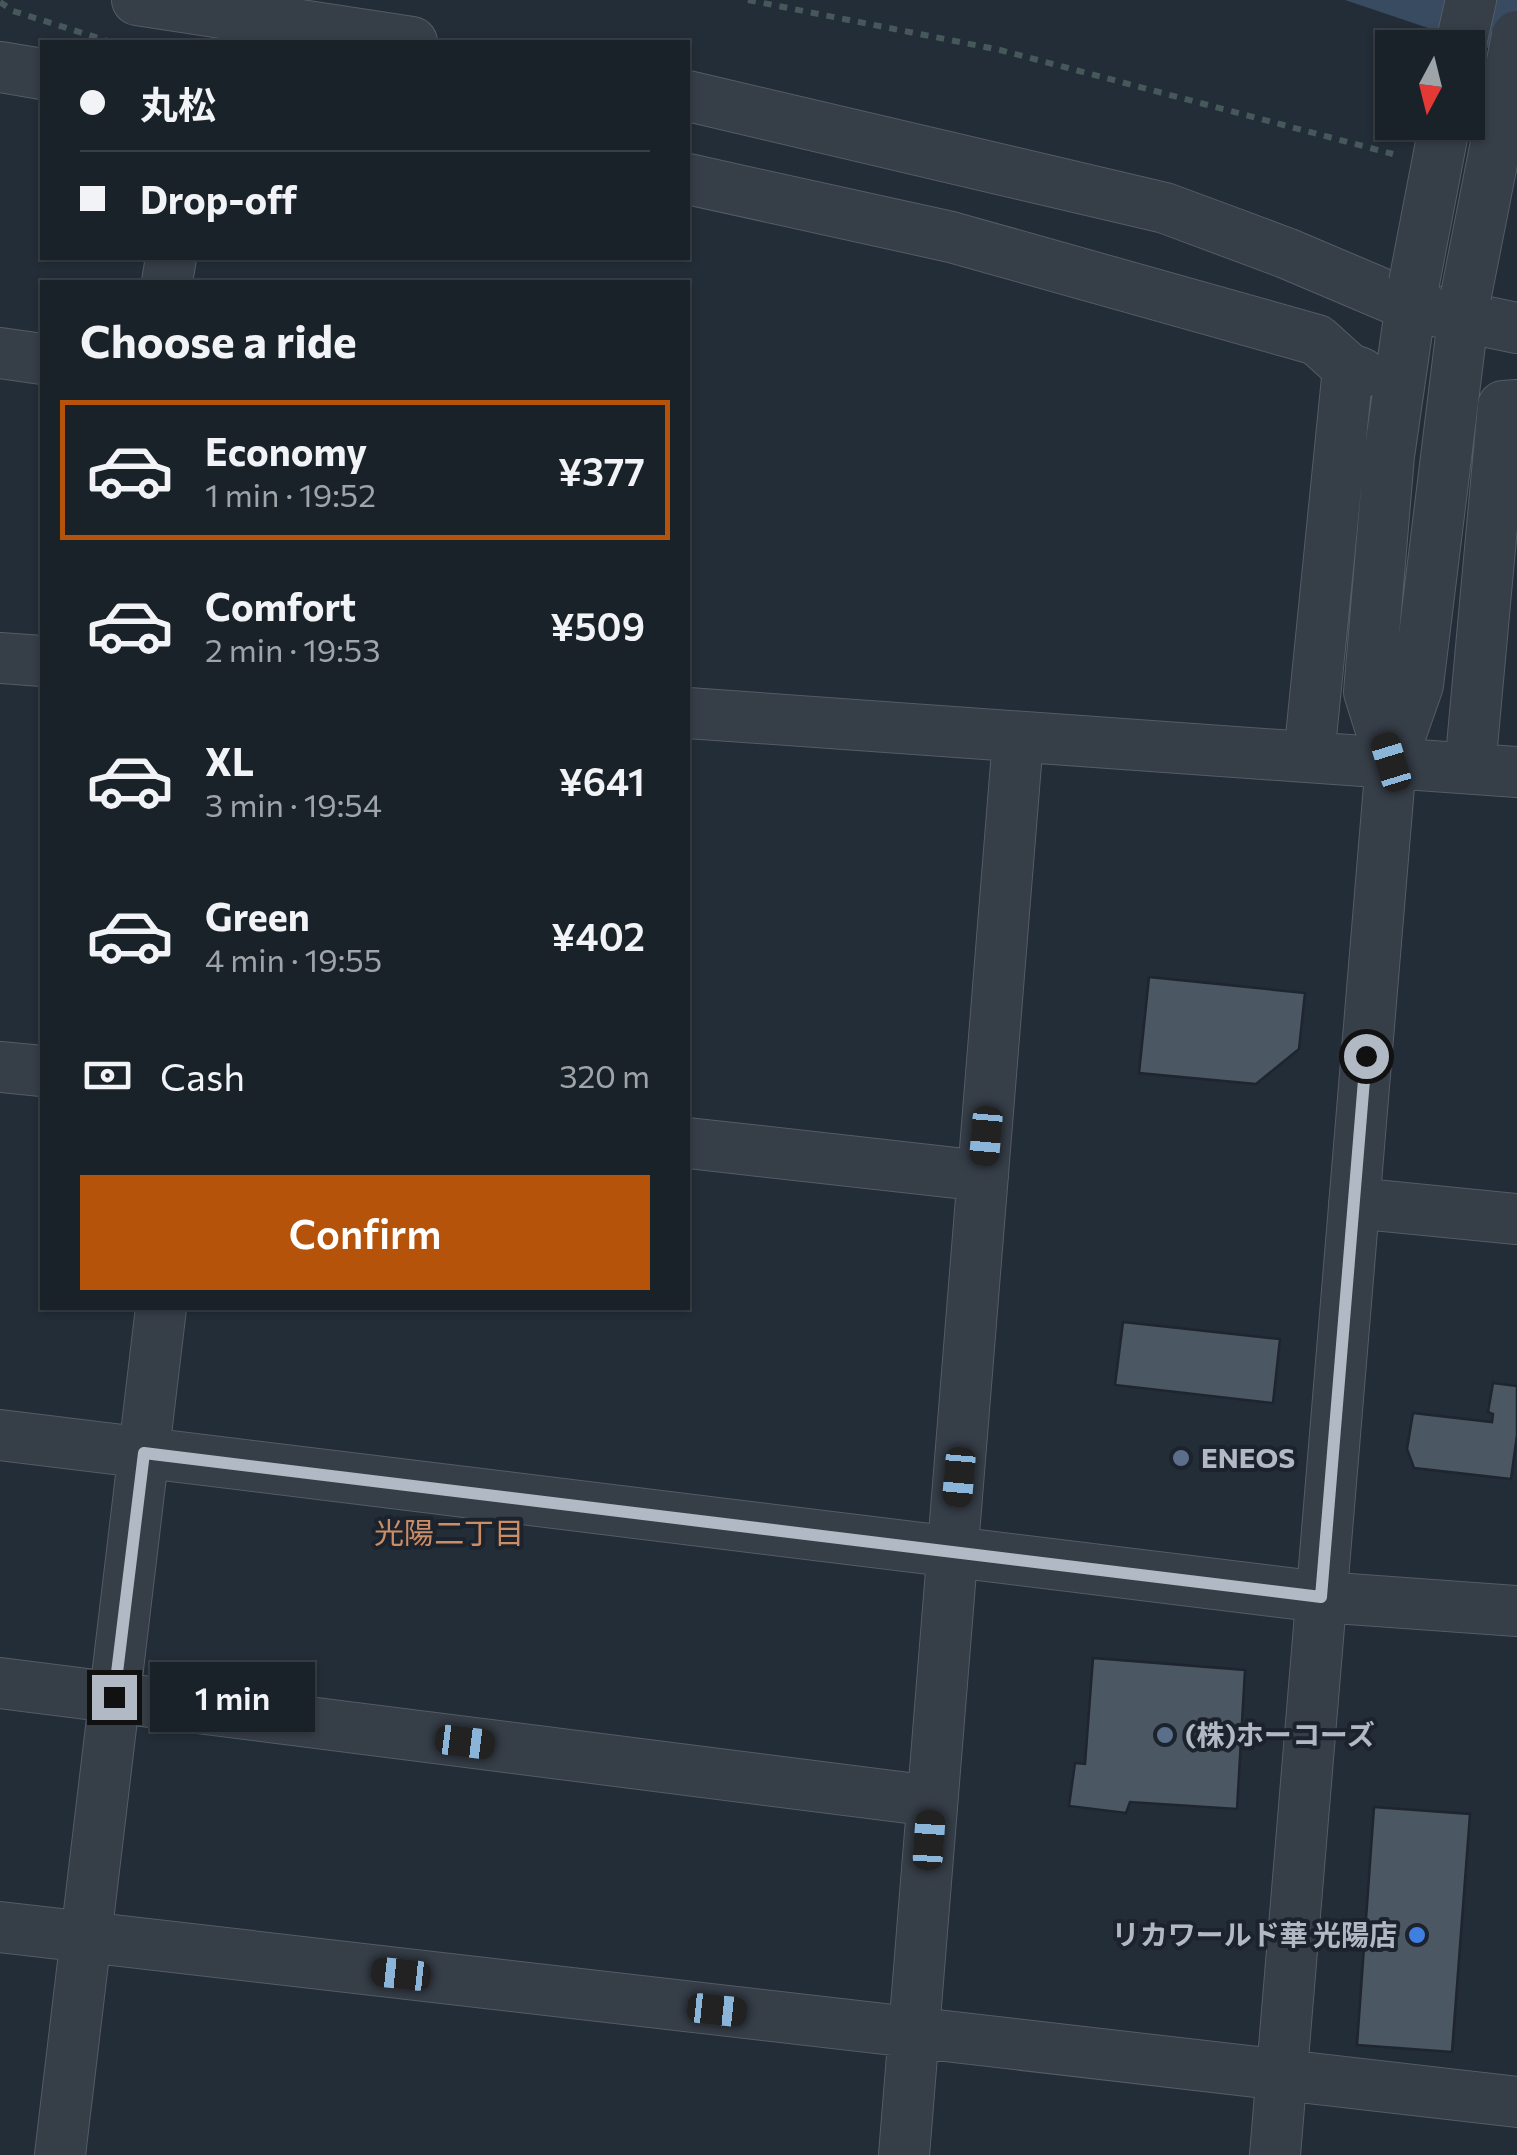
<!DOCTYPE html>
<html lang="en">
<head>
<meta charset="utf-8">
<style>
  body { margin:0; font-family:Commissioner,"Noto Sans JP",sans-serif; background:#272f35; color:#f1f3f6; height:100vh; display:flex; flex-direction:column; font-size:38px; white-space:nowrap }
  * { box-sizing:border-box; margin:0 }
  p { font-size:32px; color:#9fa4a8 }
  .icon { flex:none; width:55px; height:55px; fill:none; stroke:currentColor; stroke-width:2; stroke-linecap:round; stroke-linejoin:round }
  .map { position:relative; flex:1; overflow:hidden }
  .drawer { position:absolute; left:40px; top:280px; width:650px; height:1030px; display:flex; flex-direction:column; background:#1a2229; border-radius:0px; box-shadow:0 2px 8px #0004,0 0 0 2px #383f46 }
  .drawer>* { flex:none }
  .hud { position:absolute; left:40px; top:40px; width:650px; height:220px; border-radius:0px; box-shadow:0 2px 8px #0004,0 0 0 2px #383f46; display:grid; align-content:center; height:220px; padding:0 40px; background:#1a2229 }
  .needle { width:65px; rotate:187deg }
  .fabs { position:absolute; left:1375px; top:30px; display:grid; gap:20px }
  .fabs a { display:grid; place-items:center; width:110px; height:110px; border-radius:0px; background:#1a2229; box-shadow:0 2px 8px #0004,0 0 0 2px #383f46; font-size:50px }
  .end { position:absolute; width:45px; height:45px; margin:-22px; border:12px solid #b1b9c4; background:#111; box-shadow:0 0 0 5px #111 }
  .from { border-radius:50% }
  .bubble { position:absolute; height:70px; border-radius:0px; background:#1a2229; box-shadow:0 2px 8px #0004,0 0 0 2px #383f46; font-size:32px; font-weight:600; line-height:70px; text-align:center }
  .car { position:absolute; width:30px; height:60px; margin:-30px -15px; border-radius:12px; box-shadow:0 0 8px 2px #0007; background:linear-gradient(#222 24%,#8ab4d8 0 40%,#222 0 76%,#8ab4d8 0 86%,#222 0) }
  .hud b { display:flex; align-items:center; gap:35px; height:95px; font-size:38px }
  .hud b+b { border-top:2px solid #383f46 }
  .hud i { width:25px; height:25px; background:#f1f3f6 }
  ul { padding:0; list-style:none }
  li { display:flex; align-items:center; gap:30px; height:140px; margin:0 20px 15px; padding:0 20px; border:5px solid transparent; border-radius:0px }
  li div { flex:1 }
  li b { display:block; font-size:38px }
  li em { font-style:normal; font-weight:600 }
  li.active { border-color:#b45309 }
  li>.icon { width:90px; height:90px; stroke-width:1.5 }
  h2 { padding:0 40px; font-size:45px; line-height:120px }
  .pay { display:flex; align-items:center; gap:25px; height:110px; padding:0 40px; font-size:38px }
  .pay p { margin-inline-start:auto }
  .cta { display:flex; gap:20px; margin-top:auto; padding:20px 40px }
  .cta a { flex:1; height:115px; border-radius:0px; background:#b45309; color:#fff; font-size:40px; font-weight:600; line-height:115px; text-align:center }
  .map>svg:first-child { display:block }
  .water { fill:#394b60 }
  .building { fill:#4b5763; stroke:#1e252f; stroke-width:2.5 }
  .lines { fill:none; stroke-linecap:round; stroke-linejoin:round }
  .minor-casing { stroke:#545c66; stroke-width:52 }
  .path { stroke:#47585a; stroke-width:6; stroke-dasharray:8 8; stroke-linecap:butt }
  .minor { stroke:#363e48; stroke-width:50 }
  .minor-bridge-casing { stroke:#545c66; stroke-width:52; stroke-linecap:butt }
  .minor-bridge { stroke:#363e48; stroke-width:50 }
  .route { stroke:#b1b9c4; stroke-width:12 }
  .service-dot { fill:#5c6f8a; stroke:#1c232d; stroke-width:4 }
  .shop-dot { fill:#3f7fe0; stroke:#1c232d; stroke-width:4 }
  .labels { text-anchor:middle; stroke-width:8; stroke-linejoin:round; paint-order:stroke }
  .poi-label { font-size:28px; font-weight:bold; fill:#b1b9c4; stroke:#1c232d; text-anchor:start }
  .neighbourhood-label { font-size:30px; fill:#ca8d66; stroke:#1c232d }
</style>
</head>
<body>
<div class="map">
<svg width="1517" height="2155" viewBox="0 0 1517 2155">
  <rect width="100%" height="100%" fill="#232d37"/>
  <path class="water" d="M1345,0H1517V58Z"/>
  <path class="building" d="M1149,977L1305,993L1299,1049L1256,1084L1139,1073Z
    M1123,1322L1280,1339L1273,1403L1115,1385Z
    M1493,1383L1517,1386V1435L1511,1479L1414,1468L1407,1449L1413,1413L1492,1422L1493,1414L1488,1412Z
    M1093,1658L1245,1670L1237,1809L1130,1802L1126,1813L1069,1806L1075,1763L1085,1764Z
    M1374,1807L1470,1814L1452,2052L1357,2045Z"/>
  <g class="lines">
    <defs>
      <path id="minor" d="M137,0L412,42
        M1460,48L1471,0
        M0,67L42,74
        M688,96L1165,208L1286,253L1411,306L1517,328
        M688,179L951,237L1317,340L1348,368L1361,373
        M167,282L171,258
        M0,353L42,359
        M0,658L42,661
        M688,713L1517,772
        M1309,757L1348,368
        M1391,762L1369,692L1389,456L1414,283
        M1470,768L1503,406L1517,405
        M0,1067L42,1071
        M688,1143L983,1176
        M1354,1203L1517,1219
        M0,1435L1321,1597L1517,1611
        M0,1683L932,1801
        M0,1927L1517,2102
        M60,2155L161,1308
        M904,2155L1018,739
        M1275,2155L1391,762L1418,685L1466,295"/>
    </defs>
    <use href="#minor" class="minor-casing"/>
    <path class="path" d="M748,0L1000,50L1393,154
      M0,2L13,11L111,42"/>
    <use href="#minor" class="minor"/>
    <defs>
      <path id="minor-bridge" d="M1414,283L1445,122
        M1466,295L1517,36"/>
    </defs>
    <use href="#minor-bridge" class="minor-bridge-casing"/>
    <use href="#minor-bridge" class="minor-bridge"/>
  </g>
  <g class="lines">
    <path class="route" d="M114,1697L144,1453L1321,1597L1366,1056"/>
  </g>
  <g class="service-dot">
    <circle cx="1181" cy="1458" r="10"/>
    <circle cx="1165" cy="1735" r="10"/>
  </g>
  <circle class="shop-dot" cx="1417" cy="1935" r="10"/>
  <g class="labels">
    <g class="poi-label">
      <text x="1201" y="1468">ENEOS</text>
      <text x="1185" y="1745">(株)ホーコーズ</text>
      <text x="1397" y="1945" text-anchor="end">リカワールド華 光陽店</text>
    </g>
    <g class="neighbourhood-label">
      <text x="449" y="1544">光陽二丁目</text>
    </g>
  </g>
</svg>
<div class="fabs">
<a><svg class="needle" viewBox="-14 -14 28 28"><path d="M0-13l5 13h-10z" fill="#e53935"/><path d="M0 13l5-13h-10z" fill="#9fa4a8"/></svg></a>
</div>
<i class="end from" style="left:1366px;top:1056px"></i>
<i class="end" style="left:114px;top:1697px"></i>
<div class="bubble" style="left:150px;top:1662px;width:165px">1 min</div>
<i class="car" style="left:1391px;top:762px;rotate:343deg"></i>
<i class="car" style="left:986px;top:1136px;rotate:185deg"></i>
<i class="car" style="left:959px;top:1477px;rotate:185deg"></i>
<i class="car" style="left:465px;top:1742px;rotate:97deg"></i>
<i class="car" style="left:929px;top:1840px;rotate:4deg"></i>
<i class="car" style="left:401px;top:1974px;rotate:276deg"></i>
<i class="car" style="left:717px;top:2010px;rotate:96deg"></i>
<div class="hud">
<b><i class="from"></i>丸松</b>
<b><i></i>Drop-off</b>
</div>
<section class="drawer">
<h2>Choose a ride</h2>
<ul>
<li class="active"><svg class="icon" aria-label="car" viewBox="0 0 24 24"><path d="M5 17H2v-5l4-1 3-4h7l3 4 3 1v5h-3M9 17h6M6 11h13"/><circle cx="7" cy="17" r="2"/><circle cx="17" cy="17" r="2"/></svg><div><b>Economy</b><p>1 min · 19:52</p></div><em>¥377</em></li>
<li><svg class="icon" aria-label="car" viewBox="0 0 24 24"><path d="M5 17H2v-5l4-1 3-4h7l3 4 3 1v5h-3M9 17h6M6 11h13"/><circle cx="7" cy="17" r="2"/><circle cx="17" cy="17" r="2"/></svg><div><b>Comfort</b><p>2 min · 19:53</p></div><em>¥509</em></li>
<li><svg class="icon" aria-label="car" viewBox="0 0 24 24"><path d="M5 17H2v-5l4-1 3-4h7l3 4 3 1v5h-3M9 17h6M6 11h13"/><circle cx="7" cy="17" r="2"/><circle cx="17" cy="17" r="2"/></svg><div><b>XL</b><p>3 min · 19:54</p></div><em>¥641</em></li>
<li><svg class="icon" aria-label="car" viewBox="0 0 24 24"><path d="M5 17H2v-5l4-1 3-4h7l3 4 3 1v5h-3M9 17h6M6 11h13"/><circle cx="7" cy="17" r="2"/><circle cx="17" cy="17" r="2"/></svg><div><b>Green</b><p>4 min · 19:55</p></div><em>¥402</em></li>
</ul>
<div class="pay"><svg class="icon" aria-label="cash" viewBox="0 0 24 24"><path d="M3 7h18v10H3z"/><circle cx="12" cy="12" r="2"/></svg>Cash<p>320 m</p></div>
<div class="cta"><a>Confirm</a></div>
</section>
</div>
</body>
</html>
